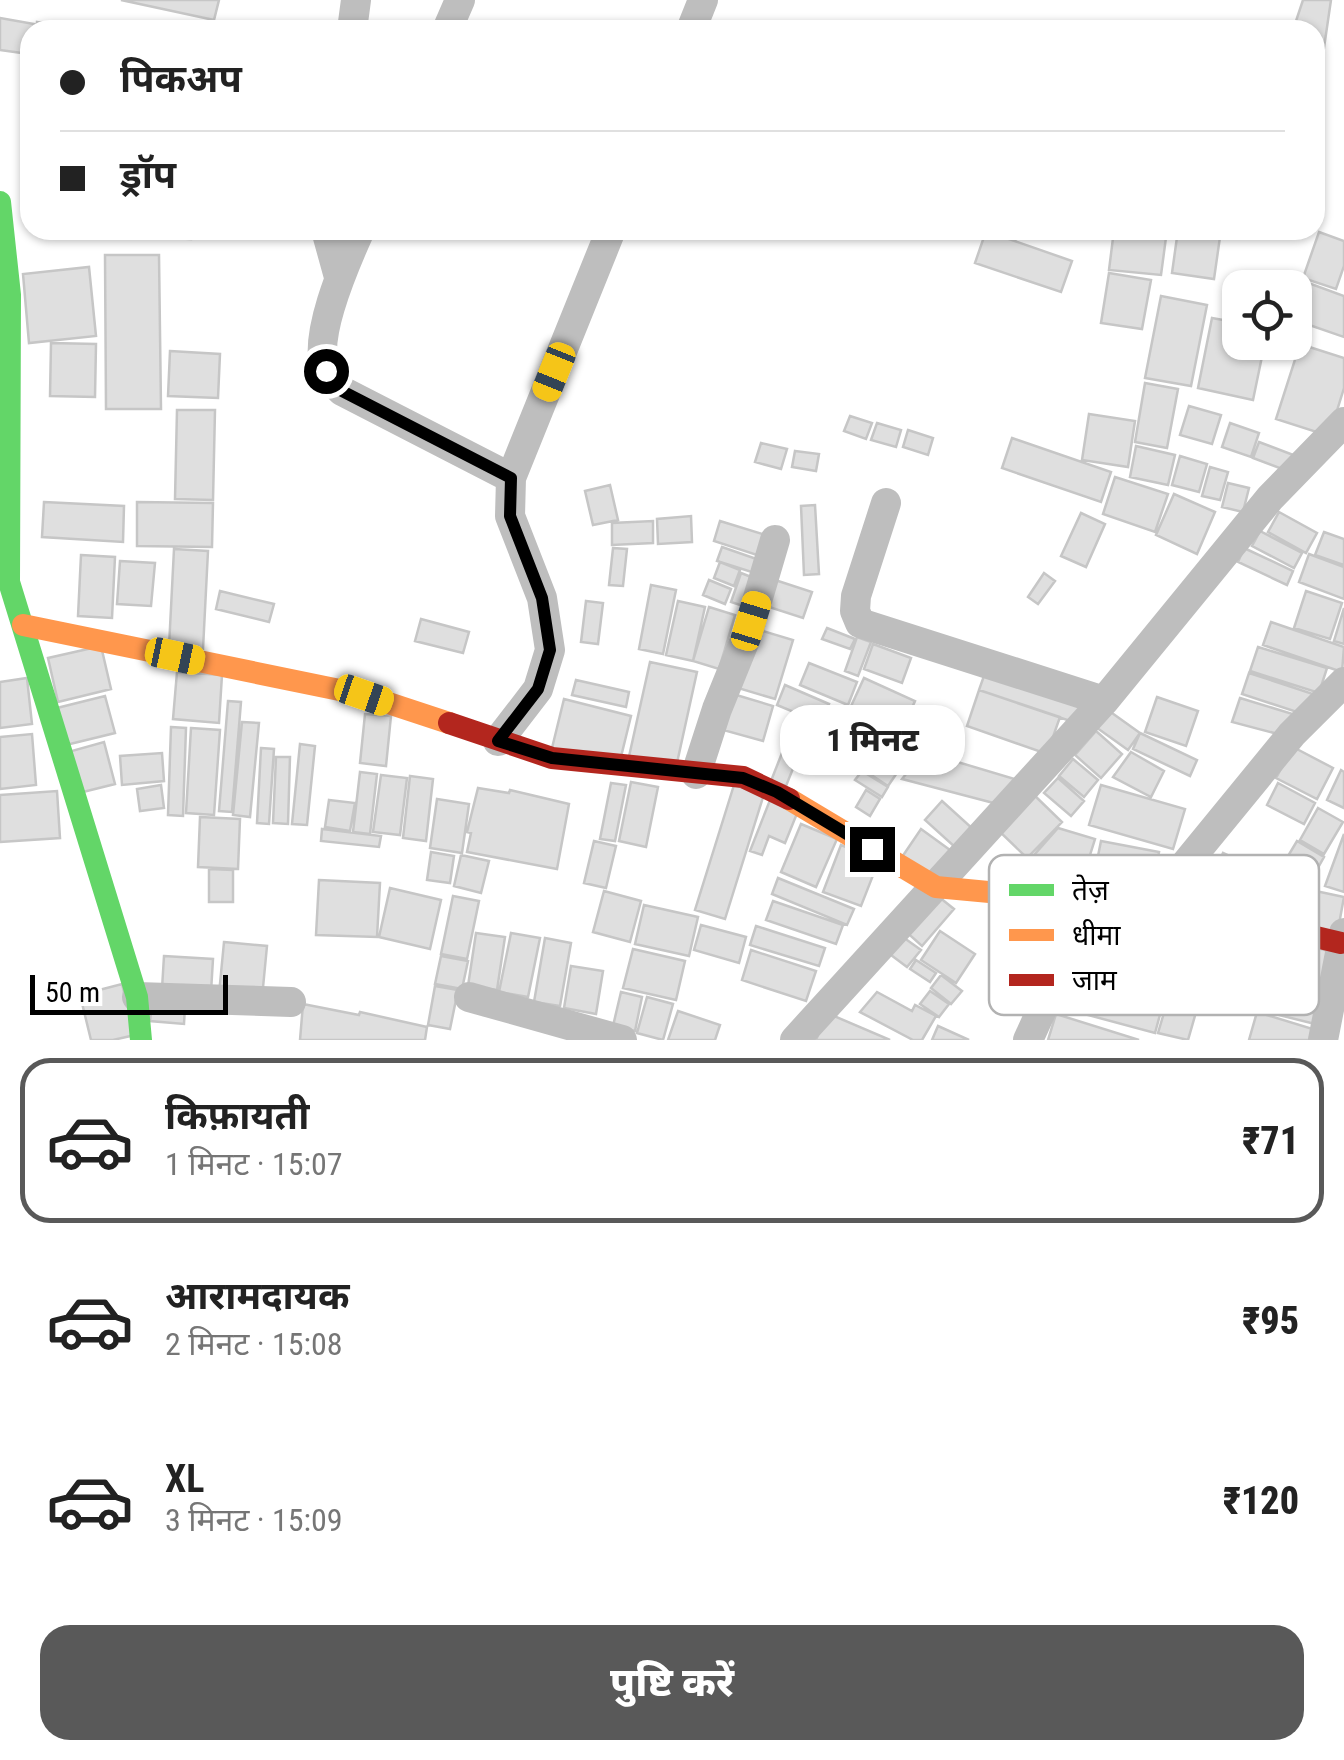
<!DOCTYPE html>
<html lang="hi">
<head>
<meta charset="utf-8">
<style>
  body { margin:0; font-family:"Roboto Condensed","Noto Sans Devanagari",sans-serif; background:#f6f6f6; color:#222; height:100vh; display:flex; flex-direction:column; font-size:38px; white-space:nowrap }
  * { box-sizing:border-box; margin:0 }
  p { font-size:32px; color:#767676 }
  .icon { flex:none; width:55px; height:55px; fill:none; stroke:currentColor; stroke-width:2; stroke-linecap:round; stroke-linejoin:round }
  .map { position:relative; height:1040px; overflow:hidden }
  .details { display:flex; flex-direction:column; background:#fff; flex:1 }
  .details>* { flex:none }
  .hud { position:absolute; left:20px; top:20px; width:1305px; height:220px; border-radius:30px; box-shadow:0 2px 8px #0004; display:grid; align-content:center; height:220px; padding:0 40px; background:#fff }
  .controls { position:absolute; left:1222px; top:270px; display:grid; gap:20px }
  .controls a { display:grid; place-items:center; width:90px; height:90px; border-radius:20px; background:#fff; box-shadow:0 2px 8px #0004; font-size:50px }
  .scale { position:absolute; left:30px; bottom:25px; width:198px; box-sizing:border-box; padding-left:10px; border:5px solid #000; border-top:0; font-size:28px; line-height:35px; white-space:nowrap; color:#000; -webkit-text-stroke:8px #fff; paint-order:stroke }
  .end { position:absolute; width:45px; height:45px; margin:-22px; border:12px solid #000; background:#fff; box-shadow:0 0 0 5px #fff }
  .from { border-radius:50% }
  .bubble { position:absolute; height:70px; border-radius:30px; background:#fff; box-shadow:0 2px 8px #0004; font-size:32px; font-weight:800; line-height:70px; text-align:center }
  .car { position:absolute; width:30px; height:60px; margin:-30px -15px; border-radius:12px; box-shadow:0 0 8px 2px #0007; background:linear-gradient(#f5c518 24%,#345 0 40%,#f5c518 0 76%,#345 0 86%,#f5c518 0) }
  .hud b { display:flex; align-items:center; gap:35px; height:95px; font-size:38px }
  .hud b+b { border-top:2px solid #e0e0e0 }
  .hud i { width:25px; height:25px; background:#222 }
  ul { padding:18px 0 0; list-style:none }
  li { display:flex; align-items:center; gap:30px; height:165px; margin:0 20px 15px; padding:0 20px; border:5px solid transparent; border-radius:30px }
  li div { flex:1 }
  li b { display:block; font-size:38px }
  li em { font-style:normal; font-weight:800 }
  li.on { border-color:#595959 }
  li>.icon { width:90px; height:90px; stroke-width:1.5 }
  .button { display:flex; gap:20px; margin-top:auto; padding:20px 40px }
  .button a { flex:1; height:115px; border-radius:30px; background:#595959; color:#fff; font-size:40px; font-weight:800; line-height:115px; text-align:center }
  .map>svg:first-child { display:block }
  .building { fill:#dfdfdf; stroke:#c6c6c6; stroke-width:2.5 }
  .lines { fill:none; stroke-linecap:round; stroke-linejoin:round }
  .street { stroke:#bebebe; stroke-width:30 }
  .fast { stroke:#63d668; stroke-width:22 }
  .slow { stroke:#ff974d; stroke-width:22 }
  .jam { stroke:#b3261e; stroke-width:22 }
  .route { stroke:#000; stroke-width:12 }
  .key { fill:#fff; stroke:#b2b2b2; stroke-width:2.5 }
  .key-label { font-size:28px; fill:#000 }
</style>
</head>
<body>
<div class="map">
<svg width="1344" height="1040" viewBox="0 0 1344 1040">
  <rect width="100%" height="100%" fill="#fff"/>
  <path class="building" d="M121,0H219L214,20Z
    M1303,0H1331L1315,109V30H1293Z
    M0,18L34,24L33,30H30L29,54L0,50Z
    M37,22L73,28V30H36Z
    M114,230H192L191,239L114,236Z
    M1114,230H1167L1161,275L1109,270Z
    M1178,230H1221L1214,279L1172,273Z
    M986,231L1072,261L1061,292L975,263Z
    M1319,232L1344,241V266L1336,289L1303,278Z
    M105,255H159L161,409H106Z
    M89,267L96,336L29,343L23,274Z
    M1109,273L1151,280L1142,329L1101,323Z
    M1303,281L1344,296V337L1295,320V302Z
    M1161,296L1207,305L1191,386L1145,378Z
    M1212,318L1240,323V342H1265L1253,400L1198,388Z
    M51,343L96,344L95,397L50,396Z
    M1300,344L1344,358V388L1329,436L1276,419Z
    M170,351L220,354L218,398L168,396Z
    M1145,383L1178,389L1167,448L1135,442Z
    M1189,406L1221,415L1212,444L1180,435Z
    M177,410H215L213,500L175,499Z
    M1089,414L1135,421L1128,467L1082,460Z
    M850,416L872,423L866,439L844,431Z
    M877,423L901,430L896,447L871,440Z
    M1230,423L1259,433L1251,457L1222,447Z
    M908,430L933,438L928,455L903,447Z
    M1012,438L1111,472L1101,502L1002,468Z
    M1259,442L1296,456L1290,472L1253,458Z
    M761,443L787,449L781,469L755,462Z
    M1136,446L1175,455L1168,485L1130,477Z
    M795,451L819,454L816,471L792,467Z
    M1180,456L1207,464L1199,492L1172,485Z
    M1210,467L1228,472L1220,500L1202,496Z
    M1115,477L1168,494L1155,532L1103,514Z
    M1228,483L1249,488L1243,512L1222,507Z
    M610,485L618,520L593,525L585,491Z
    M1174,494L1215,512L1197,554L1156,535Z
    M44,502L124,506L123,542L42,537Z
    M137,502L213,503L212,547L137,546Z
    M815,505L819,574L804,575L801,506Z
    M1279,512L1317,533L1306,553L1268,532Z
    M1081,513L1105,524L1086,567L1061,556Z
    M691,516L692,542L658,544L657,519Z
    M653,521V543L612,545V523Z
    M720,521L769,536L763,557L714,541Z
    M1260,531L1302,553L1294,568L1252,546Z
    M1324,532L1344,539V565L1315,555Z
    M722,547L765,562L761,575L717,561Z
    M613,548L627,549L623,586L609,585Z
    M1244,548L1293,571L1287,585L1238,562Z
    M174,549L208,551L203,649L169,647Z
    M1309,554L1344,567V599L1299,582Z
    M81,555L115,557L112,618L78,616Z
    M120,561L155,563L151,606L117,604Z
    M720,562L740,570L734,586L714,578Z
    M741,573L759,580L749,608L731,602Z
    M1044,573L1055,581L1038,604L1028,597Z
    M772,579L812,592L803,618L763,605Z
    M709,580L731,589L725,604L703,595Z
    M651,585L676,590L663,654L639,649Z
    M220,591L274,604L269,622L216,609Z
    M1306,591L1342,603L1330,639L1294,628Z
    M586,601L603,603L598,644L581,642Z
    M678,601L705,607L693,661L666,655Z
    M709,607L735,615L719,669L693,661Z
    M1344,608V644L1334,641Z
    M421,619L469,632L463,653L415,641Z
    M1271,622L1344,647L1342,672L1263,645Z
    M827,628L855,639L850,649L822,639Z
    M756,629L793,640L775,699L738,688Z
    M857,637L871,642L858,676L845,671Z
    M873,644L911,658L902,683L864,669Z
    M101,646L111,689L58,702L48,658Z
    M1258,647L1327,668L1319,693L1250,671Z
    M650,662L697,672L675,772L628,761Z
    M809,663L857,682L848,705L800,685Z
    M177,672L222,675L219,723L173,719Z
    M985,673L1081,706L1076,723L979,690Z
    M1249,673L1313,694L1306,715L1242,694Z
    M27,678L32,724L0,728V682Z
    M864,678L915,701L898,738L847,715Z
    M576,680L629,692L626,707L572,695Z
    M785,685L829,704L820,723L777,705Z
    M979,690L1060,717L1047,754L967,726Z
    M733,694L773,706L763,741L723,730Z
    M105,696L115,733L66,745L57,708Z
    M1157,697L1198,711L1186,746L1145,732Z
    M1240,698L1296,715L1278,734L1232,722Z
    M564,699L631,716L619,765L552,748Z
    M228,701L241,702L232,812L219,811Z
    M1105,708L1140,733L1128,750L1093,725Z
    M828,711L863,726L853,748L818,733Z
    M365,714L391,716L386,766L360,763Z
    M242,722L259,723L250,817L233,815Z
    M793,725L808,731L786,786L771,781Z
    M171,727L186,728L183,816L168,815Z
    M191,728L220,730L214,815L186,813Z
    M1096,731L1122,754L1101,778L1075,755Z
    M1140,733L1197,760L1190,776L1133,749Z
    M32,734L36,785L0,789V737Z
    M104,742L115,784L79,793L68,752Z
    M300,744L315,746L307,825L292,824Z
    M1293,747L1333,768L1317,799L1276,778Z
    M261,748L274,749L269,824L257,823Z
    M879,748L903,764L888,786L864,770Z
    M924,752L1018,780L1005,806L902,779Z
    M1131,752L1164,771L1151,797L1113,777Z
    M162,753L164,781L122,785L120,756Z
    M276,757H290L288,824L273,823Z
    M1073,759L1098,780L1084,797L1059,776Z
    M1341,770L1344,772V808L1327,800Z
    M862,771L888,787L882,797L855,780Z
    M360,772L377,774L370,834L353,832Z
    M381,775L407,778L400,835L373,832Z
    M410,776L433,779L426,841L403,838Z
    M1058,778L1084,801L1071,816L1044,793Z
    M631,782L658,787L646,847L619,841Z
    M611,783L626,785L615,841L600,839Z
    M1278,783L1315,803L1304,824L1267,805Z
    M161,785L164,808L140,811L137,789Z
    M734,785L764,794L725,919L695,910Z
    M1101,785L1185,809L1173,849L1089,825Z
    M478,788L509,793L510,790L569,804L557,869L467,852L471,833L467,832Z
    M866,790L880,799L870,816L856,807Z
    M57,791L60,838L0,842V795Z
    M1033,794L1062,822L1027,858L998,830Z
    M437,799L469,804L462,853L430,848Z
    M329,800L355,803L350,831L325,827Z
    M770,800L798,811L785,843L769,836L762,855L750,851Z
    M942,801L973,829L956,848L925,820Z
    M1318,808L1343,822L1324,854L1300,840Z
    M200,817L240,819L238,869L198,867Z
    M801,824L837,839L816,887L781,872Z
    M1058,828L1095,839L1079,890L1010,882Z
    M322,829L381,836L379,847L321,841Z
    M921,829L950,850L928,880L900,860Z
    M1344,834V892L1325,886Z
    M594,841L616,846L606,888L584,883Z
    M1101,841L1159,852L1151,893L1093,881Z
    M1297,841L1324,857L1310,882L1282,866Z
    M841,845L879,860L861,906L823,892Z
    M431,852L454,856L450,883L427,880Z
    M1223,853L1268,874L1249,915L1204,894Z
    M461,855L489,861L481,893L454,886Z
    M209,869L233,870V902H209Z
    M778,878L854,909L847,925L772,894Z
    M319,880L380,883L377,937L316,935Z
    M390,888L441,900L430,949L379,937Z
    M1311,890L1344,897L1337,935L1302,928Z
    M604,891L641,901L630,942L593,932Z
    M934,893L954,909L922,946L903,929Z
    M453,896L479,901L467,959L441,954Z
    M773,901L843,925L836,944L766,920Z
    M644,905L698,917L689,956L635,944Z
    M701,925L746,937L739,963L694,950Z
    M756,926L825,948L819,966L750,945Z
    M940,931L975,954L956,983L921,960Z
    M476,933L505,937L497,990L468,986Z
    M511,933L540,938L528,997L499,992Z
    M900,935L921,950L907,967L887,952Z
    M1269,935L1332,952L1323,984L1260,967Z
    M545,938L571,943L560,1006L534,1002Z
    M224,942L267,946L262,998L219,994Z
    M633,949L685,961L676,1000L623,988Z
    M751,950L816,971L806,1001L742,980Z
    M164,956L213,959L211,992L162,989Z
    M441,956L468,961L462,989L435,984Z
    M1092,957L1170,978L1155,1033L1077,1012Z
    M916,960L936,973L930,982L910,969Z
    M571,966L603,971L596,1014L564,1008Z
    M1259,974L1323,989L1315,1024L1251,1008Z
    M941,975L962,991L951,1004L931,988Z
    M1174,979L1203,988L1188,1040L1158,1033Z
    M122,984L135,1035L113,1040H91L80,995Z
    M435,986L458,990L450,1029L428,1025Z
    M930,991L949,1004L939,1017L920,1004Z
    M621,992L642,997L635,1031L613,1026Z
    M877,992L912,1011L915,1005L936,1016L922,1040H913L860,1012Z
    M647,997L673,1004L663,1040L637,1033Z
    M152,1003L185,1006L184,1024L150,1021Z
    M303,1004L359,1015L360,1012L427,1027L425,1040H300Z
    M678,1011L720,1025L715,1040H668Z
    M1257,1012L1316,1030L1313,1040H1249Z
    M827,1013L890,1040H816Z
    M1056,1014L1139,1040H1048Z
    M938,1026L969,1040H932Z"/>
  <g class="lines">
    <path class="street" d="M352,30L356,0
      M447,30L460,0
      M691,30L703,0
      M326,230L339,277
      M360,230C346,261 310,342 327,373C330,379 337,386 342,391L511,478
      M886,503L856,596L855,611L860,623L1104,701
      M498,741L538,689L550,650L542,598L510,516L511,478L611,230
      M696,774L717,709L747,635L775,540
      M1157,899L1292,734L1344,682
      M137,997L291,1002
      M469,997L622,1040
      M795,1040L1104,701L1270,498L1344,422
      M1028,1040L1043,1007L1073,900
      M1323,1040L1344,933"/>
    <path class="fast" d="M0,202L10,295L9,582L137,997L141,1040"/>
    <path class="slow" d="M23,625L364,695L449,723
      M789,799L936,887L1073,900H1161"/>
    <path class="jam" d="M449,723L552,758L743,777L789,799
      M1161,900L1341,943"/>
  </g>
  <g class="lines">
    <path class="route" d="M326,371L342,391L511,478L510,516L542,598L550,650L538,689L498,741L552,758L743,778L777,792L872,849"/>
  </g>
  <rect x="989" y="855" width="330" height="160" rx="15" class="key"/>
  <rect x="1009" y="884" width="45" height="12" fill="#63d668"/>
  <rect x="1009" y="929" width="45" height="12" fill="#ff974d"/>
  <rect x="1009" y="974" width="45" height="12" fill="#b3261e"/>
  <g class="key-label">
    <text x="1072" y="900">तेज़</text>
    <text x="1072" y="945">धीमा</text>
    <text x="1072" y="990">जाम</text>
  </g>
</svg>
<div class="controls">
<a><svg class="icon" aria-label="locate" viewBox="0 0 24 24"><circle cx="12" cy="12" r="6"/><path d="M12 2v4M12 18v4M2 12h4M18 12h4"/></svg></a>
</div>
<div class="scale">50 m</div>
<i class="end from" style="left:326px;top:371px"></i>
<i class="end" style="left:872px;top:849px"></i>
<div class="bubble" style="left:780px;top:705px;width:185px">1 मिनट</div>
<i class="car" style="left:554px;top:372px;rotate:202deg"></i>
<i class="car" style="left:751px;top:621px;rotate:17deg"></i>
<i class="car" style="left:175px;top:656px;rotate:102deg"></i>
<i class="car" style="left:364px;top:695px;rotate:109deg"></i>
<div class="hud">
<b><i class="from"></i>पिकअप</b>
<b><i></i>ड्रॉप</b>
</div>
</div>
<section class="details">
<ul>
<li class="on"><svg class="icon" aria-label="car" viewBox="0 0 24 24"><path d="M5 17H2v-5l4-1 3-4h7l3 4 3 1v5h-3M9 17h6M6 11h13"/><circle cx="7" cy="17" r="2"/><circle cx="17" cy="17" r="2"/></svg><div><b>किफ़ायती</b><p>1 मिनट · 15:07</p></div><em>₹71</em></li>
<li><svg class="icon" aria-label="car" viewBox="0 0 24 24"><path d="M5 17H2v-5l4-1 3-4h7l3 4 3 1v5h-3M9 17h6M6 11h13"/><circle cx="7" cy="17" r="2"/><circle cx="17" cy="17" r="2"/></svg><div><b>आरामदायक</b><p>2 मिनट · 15:08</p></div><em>₹95</em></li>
<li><svg class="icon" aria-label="car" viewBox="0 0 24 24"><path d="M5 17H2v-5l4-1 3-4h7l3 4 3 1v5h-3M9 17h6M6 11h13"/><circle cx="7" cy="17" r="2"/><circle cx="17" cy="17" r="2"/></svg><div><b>XL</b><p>3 मिनट · 15:09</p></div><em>₹120</em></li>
</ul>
<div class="button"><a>पुष्टि करें</a></div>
</section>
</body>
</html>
